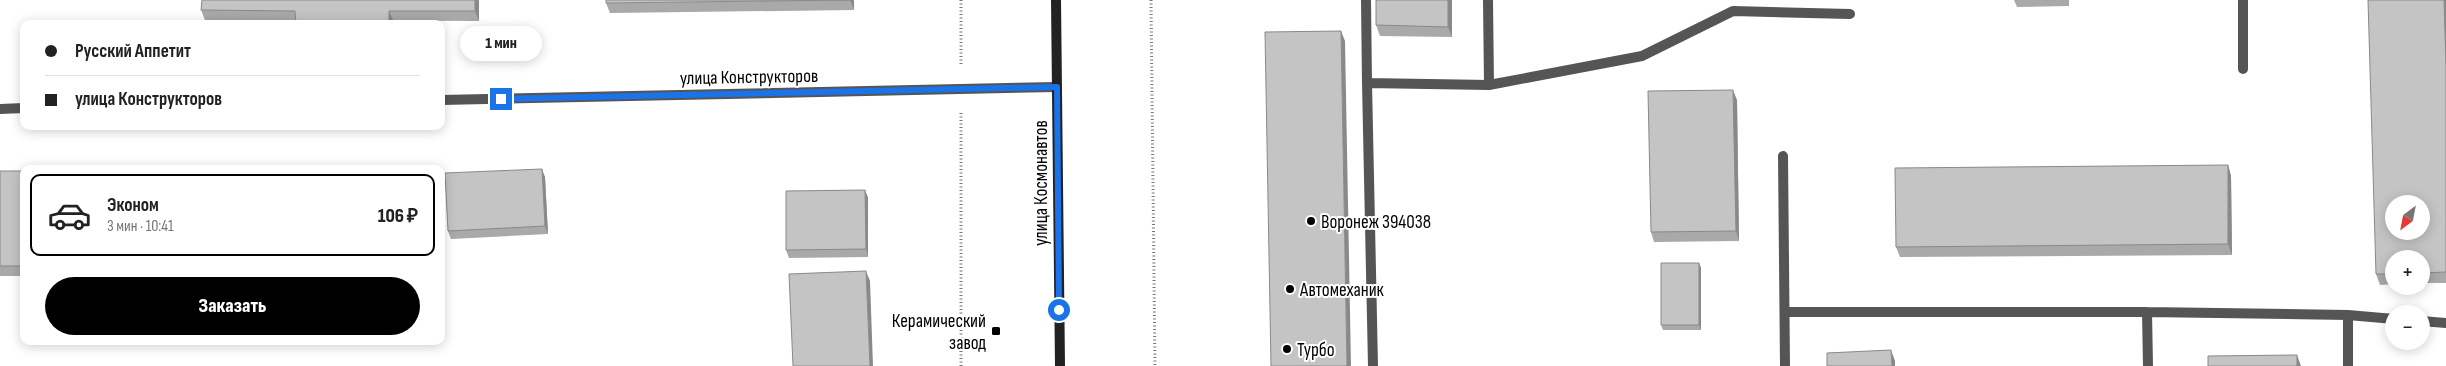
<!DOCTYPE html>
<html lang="ru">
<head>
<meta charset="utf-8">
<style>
  body { margin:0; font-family:"Sofia Sans Condensed",sans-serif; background:#f2f2f2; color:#222; height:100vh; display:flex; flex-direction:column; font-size:19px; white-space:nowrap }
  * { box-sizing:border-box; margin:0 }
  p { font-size:16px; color:#767676 }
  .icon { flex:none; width:28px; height:28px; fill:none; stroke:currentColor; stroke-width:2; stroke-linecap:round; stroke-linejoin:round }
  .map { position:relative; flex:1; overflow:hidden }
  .panel { position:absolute; left:20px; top:165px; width:425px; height:180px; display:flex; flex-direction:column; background:#fff; border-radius:10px; box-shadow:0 2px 12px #0003 }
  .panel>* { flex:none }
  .hud { position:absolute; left:20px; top:20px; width:425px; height:110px; border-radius:10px; box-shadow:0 2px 12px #0003; display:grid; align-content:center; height:110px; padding:0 25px; background:#fff }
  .needle { width:32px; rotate:212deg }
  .buttons { position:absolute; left:2385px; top:195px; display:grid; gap:10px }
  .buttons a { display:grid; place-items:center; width:45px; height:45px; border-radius:50%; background:#fff; box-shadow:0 2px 12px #0003; font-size:25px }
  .end { position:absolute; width:22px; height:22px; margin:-11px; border:6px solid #1a73e8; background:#fff; box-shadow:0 0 0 2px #fff }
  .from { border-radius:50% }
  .bubble { position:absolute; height:35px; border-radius:18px; background:#fff; box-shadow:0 2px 12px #0003; font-size:16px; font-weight:800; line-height:35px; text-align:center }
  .hud b { display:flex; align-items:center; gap:18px; height:48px; font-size:19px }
  .hud b+b { border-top:1px solid #e0e0e0 }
  .hud i { width:12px; height:12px; background:#222 }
  ul { padding:9px 0 0; list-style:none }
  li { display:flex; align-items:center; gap:15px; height:82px; margin:0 10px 8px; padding:0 15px; border:2px solid transparent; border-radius:10px }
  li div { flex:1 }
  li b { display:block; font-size:19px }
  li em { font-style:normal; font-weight:800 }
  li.current { border-color:#000 }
  li>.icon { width:45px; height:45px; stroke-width:1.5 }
  .action { display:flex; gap:10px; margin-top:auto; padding:10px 25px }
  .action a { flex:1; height:58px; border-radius:30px; background:#000; color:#fff; font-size:20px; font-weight:800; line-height:58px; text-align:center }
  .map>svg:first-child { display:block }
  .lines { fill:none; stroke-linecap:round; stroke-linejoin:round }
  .path { stroke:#777; stroke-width:3; stroke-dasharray:1 2.5; stroke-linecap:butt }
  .service { stroke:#555; stroke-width:10 }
  .minor { stroke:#555; stroke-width:10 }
  .secondary { stroke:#222; stroke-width:10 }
  .wall { fill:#a9a9a9 }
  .shaded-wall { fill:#898989 }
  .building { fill:#c4c4c4; stroke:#898989; fill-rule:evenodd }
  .route { stroke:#1a73e8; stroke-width:6 }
  .poi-dot { fill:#000; stroke:#fff; stroke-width:2 }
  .labels { text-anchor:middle; stroke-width:4; stroke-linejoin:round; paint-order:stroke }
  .street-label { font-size:19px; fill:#000; stroke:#fff }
  .poi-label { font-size:19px; fill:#000; stroke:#fff; text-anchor:start }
</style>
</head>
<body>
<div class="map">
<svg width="2446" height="366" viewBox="0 0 2446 366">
  <rect width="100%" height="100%" fill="#fff"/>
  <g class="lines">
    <path class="path" d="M1151,0L1155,366
      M961,64V0
      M961,113V366"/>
    <path class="service" d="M1366,0L1367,83L1489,85L1642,56L1733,11L1850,14
      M1488,0L1489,85
      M2243,69V0
      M1367,83L1373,366
      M1783,156L1785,366
      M1785,312H2147L2348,315L2394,319
      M2147,312L2148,366
      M2421,321L2446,323
      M2348,366V315"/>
    <path class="minor" d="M441,100L1057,87
      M0,109L24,108"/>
    <path class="secondary" d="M1056,0L1060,366"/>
  </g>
  <path class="wall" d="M202,0H479V21L205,20L201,10Z
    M854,0V10L610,13L606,3Z
    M1376,0H1452V37L1380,36L1376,25Z
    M2014,0H2069V6L2017,7Z
    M2446,0V283H2421V259H2394V284L2380,285L2376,274Z
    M1737,100L1739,241L1654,242L1651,232Z
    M2228,165L2231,176L2232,255L1900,257L1896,247Z
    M0,171H24V276H0Z
    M545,177L548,234L451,239L448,231Z
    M865,190L868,198V257L789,258L786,250Z
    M1699,263L1701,268V330H1663L1661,325Z"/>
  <path class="shaded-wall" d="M475,0H479V21L475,11Z
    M850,0H854V10Z
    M1448,0H1452V37L1448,27Z
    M2444,0H2446V66Z
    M389,11L393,20V24H389Z
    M1341,31L1345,41L1351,366H1347Z
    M1733,90L1737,100L1739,241L1736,231Z
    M2228,165L2231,176L2232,255L2228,244Z
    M542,169L545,177L548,234L545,226Z
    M865,190L868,198V257L866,249Z
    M1699,263L1701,268V330L1699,325Z
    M866,271L870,281L873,366H870Z
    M1891,350L1895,361V366H1892Z
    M2297,355L2301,366H2297Z"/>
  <path class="building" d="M202,0H475V11H389V24H296L295,11L201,10Z
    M606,0H850L606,3Z
    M1376,0H1448V27L1376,25Z
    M2368,0H2444L2446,66V272L2421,273V259H2394V274H2376ZM2394,204H2421V231H2394Z
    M1341,31L1347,366H1271L1265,32Z
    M1733,90L1736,231L1651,232L1648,91Z
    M2228,165V244L1896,247L1895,168Z
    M370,167V169H223Z
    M542,169L545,226L448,231L445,173Z
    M0,171H24V266H0Z
    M865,190L866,249L786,250V191Z
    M1661,263H1699V325H1661Z
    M866,271L870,366H793L789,274Z
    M1891,350L1892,366H1827V353Z
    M2297,355V366H2208V356Z"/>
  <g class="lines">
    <path class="route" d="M501,99L1057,87L1059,310"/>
  </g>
  <g class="poi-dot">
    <circle cx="1311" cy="221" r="5"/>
    <circle cx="1290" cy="289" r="5"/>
    <rect x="991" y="326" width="10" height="10" rx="2.5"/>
    <circle cx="1287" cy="349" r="5"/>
  </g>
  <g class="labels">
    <g class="street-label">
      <text transform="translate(749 76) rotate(-1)" y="7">улица Конструкторов</text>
      <text transform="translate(1040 183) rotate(-90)" y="7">улица Космонавтов</text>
    </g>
    <g class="poi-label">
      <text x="1321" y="228">Воронеж 394038</text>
      <text x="1300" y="296">Автомеханик</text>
      <text x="986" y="327" text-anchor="end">Керамический<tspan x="986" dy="22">завод</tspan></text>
      <text x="1297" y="356">Турбо</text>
    </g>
  </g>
</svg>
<div class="buttons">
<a><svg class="needle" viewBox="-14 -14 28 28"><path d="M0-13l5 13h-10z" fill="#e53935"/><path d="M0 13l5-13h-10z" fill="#767676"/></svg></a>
<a>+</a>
<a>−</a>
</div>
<i class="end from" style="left:1059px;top:310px"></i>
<i class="end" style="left:501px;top:99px"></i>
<div class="bubble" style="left:460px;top:26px;width:82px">1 мин</div>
<div class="hud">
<b><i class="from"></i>Русский Аппетит</b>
<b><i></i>улица Конструкторов</b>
</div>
<section class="panel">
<ul>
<li class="current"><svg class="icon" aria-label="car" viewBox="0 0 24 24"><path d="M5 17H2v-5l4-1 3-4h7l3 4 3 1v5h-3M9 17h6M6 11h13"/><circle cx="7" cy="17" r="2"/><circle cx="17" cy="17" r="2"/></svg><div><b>Эконом</b><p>3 мин · 10:41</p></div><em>106 ₽</em></li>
</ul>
<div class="action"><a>Заказать</a></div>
</section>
</div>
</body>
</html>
